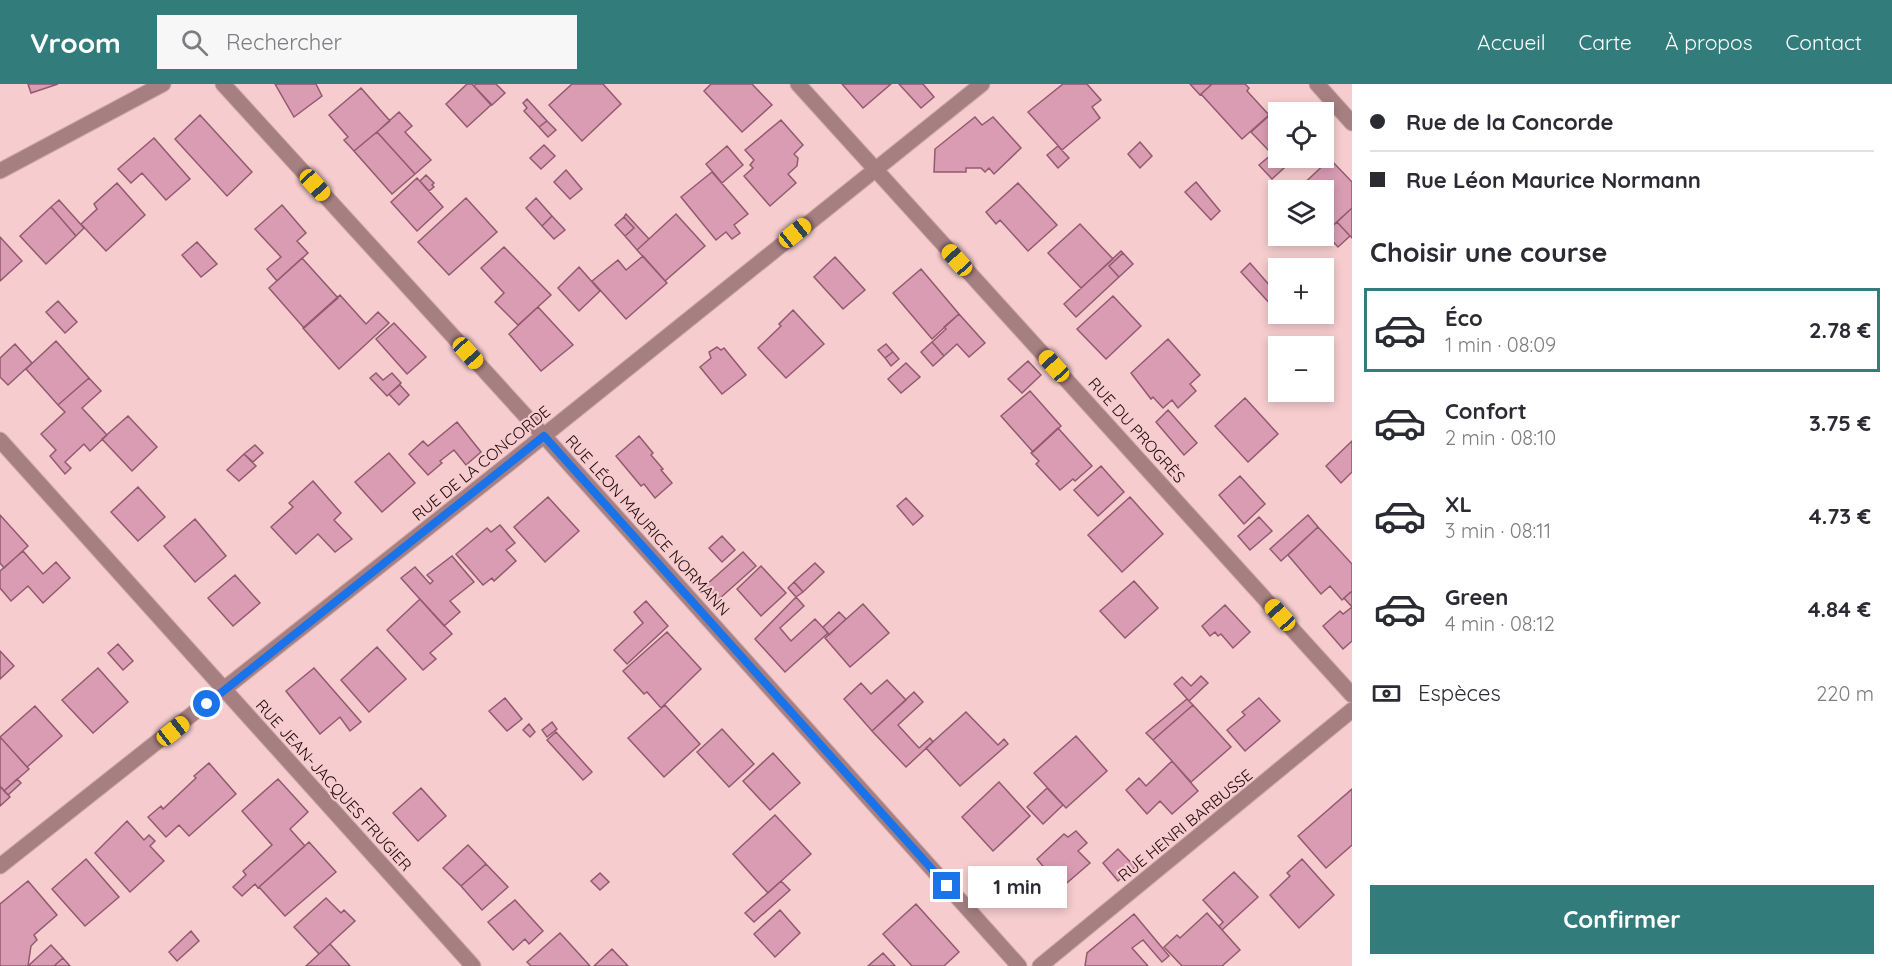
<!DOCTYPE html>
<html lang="fr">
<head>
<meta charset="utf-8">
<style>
  body { margin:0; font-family:Quicksand,sans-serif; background:#f7f7f7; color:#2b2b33; height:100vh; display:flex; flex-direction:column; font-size:22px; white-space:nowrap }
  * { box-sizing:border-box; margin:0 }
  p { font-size:20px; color:#7c7c81 }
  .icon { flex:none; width:33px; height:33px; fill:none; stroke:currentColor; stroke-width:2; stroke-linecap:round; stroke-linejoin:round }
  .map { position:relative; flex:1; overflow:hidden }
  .details { display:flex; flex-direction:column; background:#fff; width:540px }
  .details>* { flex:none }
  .guide { display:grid; align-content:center; height:132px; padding:0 18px; background:#fff }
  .controls { position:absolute; left:1268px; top:18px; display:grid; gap:12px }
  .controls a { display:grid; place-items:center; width:66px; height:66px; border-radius:0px; background:#fff; box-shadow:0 3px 9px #0003; font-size:30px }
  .end { position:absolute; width:27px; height:27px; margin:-14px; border:8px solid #1a73e8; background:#fff; box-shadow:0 0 0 3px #fff }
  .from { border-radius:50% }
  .bubble { position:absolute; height:42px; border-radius:0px; background:#fff; box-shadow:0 3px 9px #0003; font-size:20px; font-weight:700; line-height:42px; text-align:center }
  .car { position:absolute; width:18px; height:36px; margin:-18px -9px; border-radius:8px; box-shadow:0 0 4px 2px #0007; background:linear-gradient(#f5c518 24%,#345 0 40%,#f5c518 0 76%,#345 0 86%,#f5c518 0) }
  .guide b { display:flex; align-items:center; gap:21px; height:57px; font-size:22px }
  .guide b+b { border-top:2px solid #e1e1e2 }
  .guide i { width:15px; height:15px; background:#2b2b33 }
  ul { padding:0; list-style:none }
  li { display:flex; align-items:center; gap:18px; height:84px; margin:0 12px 9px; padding:0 6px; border:3px solid transparent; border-radius:0px }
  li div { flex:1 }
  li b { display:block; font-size:22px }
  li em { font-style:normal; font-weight:700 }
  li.active { border-color:#337c7c }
  li>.icon { width:54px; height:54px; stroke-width:1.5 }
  h2 { padding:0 18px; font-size:27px; line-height:72px }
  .pay { display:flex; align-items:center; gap:15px; height:66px; padding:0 18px; font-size:22px }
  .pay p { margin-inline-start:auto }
  .primary-button { display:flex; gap:12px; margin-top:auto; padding:12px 18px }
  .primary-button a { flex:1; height:69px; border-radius:0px; background:#337c7c; color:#fff; font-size:24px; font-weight:700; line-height:69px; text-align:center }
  header { display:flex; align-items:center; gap:36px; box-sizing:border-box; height:84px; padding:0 30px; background:#337c7c; color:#fff }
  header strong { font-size:28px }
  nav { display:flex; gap:33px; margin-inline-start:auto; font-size:21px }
  .search { width:420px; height:54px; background:#f7f7f7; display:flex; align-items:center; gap:15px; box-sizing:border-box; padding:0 21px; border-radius:0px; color:#7c7c81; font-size:22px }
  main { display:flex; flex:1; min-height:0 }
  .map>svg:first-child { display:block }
  .building { fill:#d99cb2; stroke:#925a6f; stroke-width:1.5 }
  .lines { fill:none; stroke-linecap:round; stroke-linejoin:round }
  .minor-casing { stroke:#cfa9ab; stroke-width:17 }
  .minor { stroke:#a67f81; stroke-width:15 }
  .route { stroke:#1a73e8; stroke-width:8 }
  .labels { text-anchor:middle; stroke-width:4.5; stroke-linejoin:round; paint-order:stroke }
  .street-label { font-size:16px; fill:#1d0709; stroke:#f6ccce }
</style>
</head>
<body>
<header>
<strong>Vroom</strong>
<div class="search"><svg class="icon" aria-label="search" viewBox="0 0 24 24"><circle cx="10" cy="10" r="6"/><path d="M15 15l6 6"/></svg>Rechercher</div>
<nav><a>Accueil</a><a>Carte</a><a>À propos</a><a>Contact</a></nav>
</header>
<main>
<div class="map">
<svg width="1352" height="882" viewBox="0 0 1352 882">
  <rect width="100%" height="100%" fill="#f6ccce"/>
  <path class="building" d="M28,0H58L31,9Z
    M275,0H316L322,12L294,33Z
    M467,0H472L491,21L467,43L446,20Z
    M476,0H496L505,9L492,21L474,2Z
    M572,0H603L621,20L582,57L549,21Z
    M711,0H752L772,21L742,48L704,7Z
    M842,0H891L863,24Z
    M899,0H923L934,13L921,24Z
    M1063,0H1087L1101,16L1092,23L1100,34L1062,66L1028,28Z
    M1190,0H1212L1200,11Z
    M1212,0H1245L1249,4L1247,7L1269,31L1242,55L1201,10Z
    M361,4L390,37L354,67L344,56L348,53L329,31Z
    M527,15L547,37L539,43L524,27L527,24L523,19Z
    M399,28L412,42L405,48L431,76L415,90L377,48Z
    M1273,28L1278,33V74H1295L1272,95L1259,81L1272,70L1251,48Z
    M200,31L252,88L227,112L175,55Z
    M975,33L982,41L993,33L1021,64L994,90L989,84L985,88L981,84H966V88H934L935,65Z
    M781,36L803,61L794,70L798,74L797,82L788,90L796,99L770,122L744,92L753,84L750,81L754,76L745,66Z
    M547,37L556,46L548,53L539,43Z
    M377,48L415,90L392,110L354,67Z
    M154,54L190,95L166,116L142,89L131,99L118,85Z
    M1140,58L1152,72L1140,84L1128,70Z
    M544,61L555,72L541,85L530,74Z
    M727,62L743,81L722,99L706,80Z
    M1058,62L1069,74L1058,84L1047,71Z
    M1330,75L1352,98V124L1329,145L1323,138V106H1297Z
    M566,86L582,105L570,115L554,98Z
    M712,88L748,130L734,141L740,149L732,155L726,148L716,156L681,113Z
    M426,91L434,99L432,101L434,103L429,107L420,97Z
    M417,94L443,123L417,147L391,118Z
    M1196,98L1220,127L1211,136L1185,108Z
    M117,99L145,131L106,167L81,140L97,125L94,120Z
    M1018,99L1057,141L1028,167L1000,136L996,140L986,128Z
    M466,114L497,148L449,191L418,158Z
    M536,114L552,132L542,142L526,124Z
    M59,116L84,144L76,152L51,123Z
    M282,121L306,149L297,157L308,169L277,197L267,185L281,173L255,145Z
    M51,123L76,152L46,180L20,152Z
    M1352,124V154L1337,138Z
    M626,130L649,155L637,166L625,152L634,144L624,133Z
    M676,130L705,162L665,197L637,166Z
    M552,132L565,146L554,155L542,142Z
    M624,133L634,144L625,152L615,141Z
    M1337,138L1350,152L1338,163L1325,149Z
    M1080,140L1113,175L1081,204L1048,169Z
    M0,153L22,177L0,197Z
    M197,158L217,180L201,193L182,171Z
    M504,163L551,211L518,241L495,218L504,209L481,184Z
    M1121,167L1123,169L1109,182L1119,193L1076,233L1064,220Z
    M1123,169L1133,180L1119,193L1109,182Z
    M643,172L667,199L626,235L592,197L618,176L626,186Z
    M835,173L865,206L843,225L814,193Z
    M302,174L338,214L304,244L269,204Z
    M1250,179L1278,211V219L1273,223L1241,188Z
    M579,183L600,207L579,227L558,204Z
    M921,185L959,230L932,255L893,209Z
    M340,211L366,240L378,228L389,239L339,285L303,244Z
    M1113,212L1141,242L1106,275L1077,245Z
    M58,217L77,238L65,249L46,228Z
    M538,223L573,261L541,287L509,250Z
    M793,226L824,260L786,294L758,264L781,242L779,240Z
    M959,230L985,259L969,273L957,260L944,272L932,258L946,245L944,243Z
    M394,239L426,273L407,290L376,255Z
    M1168,255L1200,291L1190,300L1196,307L1178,324L1172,316L1163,324L1153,313L1151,315L1131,289Z
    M56,257L89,294L58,321L26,285Z
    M932,258L944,272L933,282L921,268Z
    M15,260L32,279L8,301L0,293V274Z
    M886,260L893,268L885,274L878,266Z
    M717,263L721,266L724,264L746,291L722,310L700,283L711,274L709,268Z
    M893,268L899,275L891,282L885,274Z
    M1028,277L1041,291L1022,309L1008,295Z
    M906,279L920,293L901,309L888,295Z
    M376,289L383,296L392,289L401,299L387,312L370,294Z
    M89,294L101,307L82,324L107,351L90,367L84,360L65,378L71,384L65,390L50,372L56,366L41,350L65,328L58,321Z
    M400,301L409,311L399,321L389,310Z
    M1030,307L1061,342L1033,368L1001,332Z
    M1245,314L1278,350L1248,378L1215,342Z
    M1168,326L1197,359L1184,371L1156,338Z
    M128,332L157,363L132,387L102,355Z
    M457,338L481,368L466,381L454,366L440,377L442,379L428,391L409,370L423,357L428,362Z
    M1058,344L1092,382L1075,397L1073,395L1060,406L1036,380L1039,377L1031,369Z
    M639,352L653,369L651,371L663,385L661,386L672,399L655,414L644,400L641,402L616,372Z
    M1352,357V388L1341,399L1326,382Z
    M255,361L263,369L253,378L244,370Z
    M389,369L415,399L382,428L355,398Z
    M244,370L256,382L239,397L227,386Z
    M1101,382L1124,408L1098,432L1074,406Z
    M1240,392L1265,420L1244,440L1219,411Z
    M313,397L341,429L334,436L352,455L335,468L318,450L296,470L271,443L293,423L289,419Z
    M138,403L165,433L138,457L111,428Z
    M548,413L579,447L545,478L514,443Z
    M1130,413L1163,450L1122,488L1088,451Z
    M906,414L923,432L913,441L897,422Z
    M0,431L28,462L4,484L0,479Z
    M1308,431L1318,443L1281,477L1270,465Z
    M1259,433L1272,447L1250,466L1238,452Z
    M195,435L226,472L195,498L164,462Z
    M500,441L515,459L506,466L516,477L494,497L492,494L483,501L456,470L487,444L491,448Z
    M1318,443L1352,480V507L1342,516L1330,502L1321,510L1288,471Z
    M722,452L735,466L722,478L709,464Z
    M23,467L43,490L56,478L70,494L43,519L28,502L11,517L0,504V487Z
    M743,468L756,482L719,515L706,501Z
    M452,472L474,498L450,517L460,528L444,542L401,494L415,483L430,500L433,497L427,491Z
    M815,479L824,488L803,508L794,498Z
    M761,482L786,509L761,532L737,505Z
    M235,491L260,519L233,542L208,514Z
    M1134,497L1158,524L1125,554L1100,527Z
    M794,498L803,508L796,513L788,504Z
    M1352,507V557L1343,565L1323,542L1340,527L1343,530L1352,523L1344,514Z
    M796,513L804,522L780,544L791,557L815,535L828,549L785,588L755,555Z
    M420,515L452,550L430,569L436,575L423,586L387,546Z
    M646,517L668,542L627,580L614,566L643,539L634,528Z
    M863,520L889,549L850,583L825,554Z
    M1225,521L1250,548L1233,564L1221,550L1218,552L1215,548L1210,552L1202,542Z
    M839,528L846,535L829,551L823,543Z
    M667,548L701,585L661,624L647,608L644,610L623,587Z
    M118,560L133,577L123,586L108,569Z
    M377,563L406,595L369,628L341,596Z
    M0,567L14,582L0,595Z
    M98,584L128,618L93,649L62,616Z
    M314,584L361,638L350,647L340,633L320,650L286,607Z
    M1201,592L1208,599L1189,617L1174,600L1182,593L1191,602Z
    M887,596L906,616L872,647L844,615L861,599L871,610Z
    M914,608L923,618L898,641L919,664L930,654L933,658L906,683L872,647Z
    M505,614L522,635L507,647L489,627Z
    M1259,614L1280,637L1245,667L1227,646L1245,631L1242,628Z
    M1187,615L1193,621L1153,656L1146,649Z
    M665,621L700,660L664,693L628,654Z
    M1193,621L1231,663L1191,698L1153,656Z
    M35,622L62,652L27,683L0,653Z
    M966,628L998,661L1004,655L1008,660L960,702L926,664Z
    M552,638L557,645L547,653L542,646Z
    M529,640L535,648L530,653L523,646Z
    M722,645L754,680L729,703L697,668Z
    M556,648L592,688L583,696L547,656Z
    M1076,652L1107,687L1066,724L1034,689Z
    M0,653L29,685L4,707L0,702Z
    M773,669L800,699L770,726L743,697Z
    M1172,677L1198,707L1172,730L1160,717L1147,730L1126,706L1139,694L1146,702Z
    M209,679L236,710L189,752L179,741L166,753L148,733L161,722L163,725L196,694L194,692Z
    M17,695L21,699L8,711L4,707Z
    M278,695L308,728L290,745L305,762L258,804L255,800L242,812L233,803L246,791L243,787L272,761L242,727Z
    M999,698L1030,732L993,767L962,733Z
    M0,702L10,713L0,722Z
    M421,704L446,732L418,757L393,729Z
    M1047,704L1063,721L1043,740L1027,723Z
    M1352,705V761L1326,784L1298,752Z
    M775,731L811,770L768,809L733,770Z
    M127,737L144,756L149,751L155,757L150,762L164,777L130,808L95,769Z
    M1076,747L1087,759L1078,767L1090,779L1061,804L1037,775L1064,750L1068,753Z
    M309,758L336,788L285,832L259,803Z
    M468,761L486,780L461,802L443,784Z
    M1118,765L1135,783L1118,797L1103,779Z
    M86,775L119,813L85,842L52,805Z
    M1302,775L1334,811L1299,844L1270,811L1290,792L1287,789Z
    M486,780L508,803L482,826L461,802Z
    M1234,788L1258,813L1222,846L1219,842L1223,838L1203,816Z
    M600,789L609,798L600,806L591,797Z
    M28,797L57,831L34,851L37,856L31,862L28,882H0V820Z
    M781,797L790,806L754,838L745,829Z
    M326,814L341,829L344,826L355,837L319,870L294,843Z
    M515,816L543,847L529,860L525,855L513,866L488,838Z
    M916,820L959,868L944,882H912L883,850Z
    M780,826L800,849L775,873L754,850Z
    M1207,829L1240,866L1222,882H1182L1164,863L1177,851L1180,854Z
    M1134,830L1169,872L1162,878L1143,856L1132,864L1148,882H1085L1087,869Z
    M191,847L199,857L177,877L169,868Z
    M560,849L590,882H531L527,878Z
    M330,860L350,882H306L319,870Z
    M51,861L63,874L54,882H28Z
    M612,865L628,882H594Z
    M883,869L895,882H868Z
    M63,874L70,882H54Z"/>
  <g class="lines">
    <defs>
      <path id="minor" d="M223,0L544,352L1019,882
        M798,0L1352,611
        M1317,0L1352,39
        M0,87L163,0
        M0,356L473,882
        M0,782L506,382L982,0
        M1040,882L1352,626"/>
    </defs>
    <use href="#minor" class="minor-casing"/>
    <use href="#minor" class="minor"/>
  </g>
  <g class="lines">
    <path class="route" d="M207,620L544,352L947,802"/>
  </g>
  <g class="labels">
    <g class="street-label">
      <text transform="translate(1137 346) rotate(48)" y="6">RUE DU PROGRÈS</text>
      <text transform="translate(481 379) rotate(-39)" y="6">RUE DE LA CONCORDE</text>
      <text transform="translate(648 441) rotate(48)" y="6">RUE LÉON MAURICE NORMANN</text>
      <text transform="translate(334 701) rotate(48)" y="6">RUE JEAN-JACQUES FRUGIER</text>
      <text transform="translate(1185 741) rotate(-39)" y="6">RUE HENRI BARBUSSE</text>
    </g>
  </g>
</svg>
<div class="controls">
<a><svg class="icon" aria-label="locate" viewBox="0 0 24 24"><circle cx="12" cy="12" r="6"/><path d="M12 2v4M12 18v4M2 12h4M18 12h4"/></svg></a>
<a><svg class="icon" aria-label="layers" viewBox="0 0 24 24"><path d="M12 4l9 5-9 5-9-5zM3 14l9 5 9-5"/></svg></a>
<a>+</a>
<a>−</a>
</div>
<i class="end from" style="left:207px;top:620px"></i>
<i class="end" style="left:947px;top:802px"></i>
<div class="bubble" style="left:968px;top:782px;width:99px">1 min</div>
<i class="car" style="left:315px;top:101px;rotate:138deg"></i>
<i class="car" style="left:795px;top:149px;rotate:51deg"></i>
<i class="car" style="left:957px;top:176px;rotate:318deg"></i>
<i class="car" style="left:468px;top:269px;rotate:138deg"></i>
<i class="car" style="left:1054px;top:282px;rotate:318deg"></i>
<i class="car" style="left:1280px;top:531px;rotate:318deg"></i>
<i class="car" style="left:173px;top:647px;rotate:52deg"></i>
</div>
<section class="details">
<div class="guide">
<b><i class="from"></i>Rue de la Concorde</b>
<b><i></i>Rue Léon Maurice Normann</b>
</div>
<h2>Choisir une course</h2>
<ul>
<li class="active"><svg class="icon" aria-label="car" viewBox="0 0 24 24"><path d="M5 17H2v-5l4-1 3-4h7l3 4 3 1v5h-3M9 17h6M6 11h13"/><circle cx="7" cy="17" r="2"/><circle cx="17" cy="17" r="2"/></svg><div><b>Éco</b><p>1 min · 08:09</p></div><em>2.78 €</em></li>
<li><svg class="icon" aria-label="car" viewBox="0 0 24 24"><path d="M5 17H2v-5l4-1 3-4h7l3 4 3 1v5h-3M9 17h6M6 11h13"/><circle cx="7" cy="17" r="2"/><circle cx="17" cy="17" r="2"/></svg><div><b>Confort</b><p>2 min · 08:10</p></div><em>3.75 €</em></li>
<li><svg class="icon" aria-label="car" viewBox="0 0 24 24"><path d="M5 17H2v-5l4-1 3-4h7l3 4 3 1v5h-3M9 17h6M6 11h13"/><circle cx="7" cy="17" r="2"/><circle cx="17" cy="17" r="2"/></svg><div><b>XL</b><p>3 min · 08:11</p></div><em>4.73 €</em></li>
<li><svg class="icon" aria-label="car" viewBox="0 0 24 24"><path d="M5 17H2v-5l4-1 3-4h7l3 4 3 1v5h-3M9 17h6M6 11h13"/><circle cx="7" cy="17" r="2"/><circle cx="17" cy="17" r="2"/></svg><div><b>Green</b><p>4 min · 08:12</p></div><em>4.84 €</em></li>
</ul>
<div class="pay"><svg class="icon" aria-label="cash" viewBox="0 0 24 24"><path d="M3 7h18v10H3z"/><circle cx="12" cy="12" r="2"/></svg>Espèces<p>220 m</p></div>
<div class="primary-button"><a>Confirmer</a></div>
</section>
</main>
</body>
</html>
